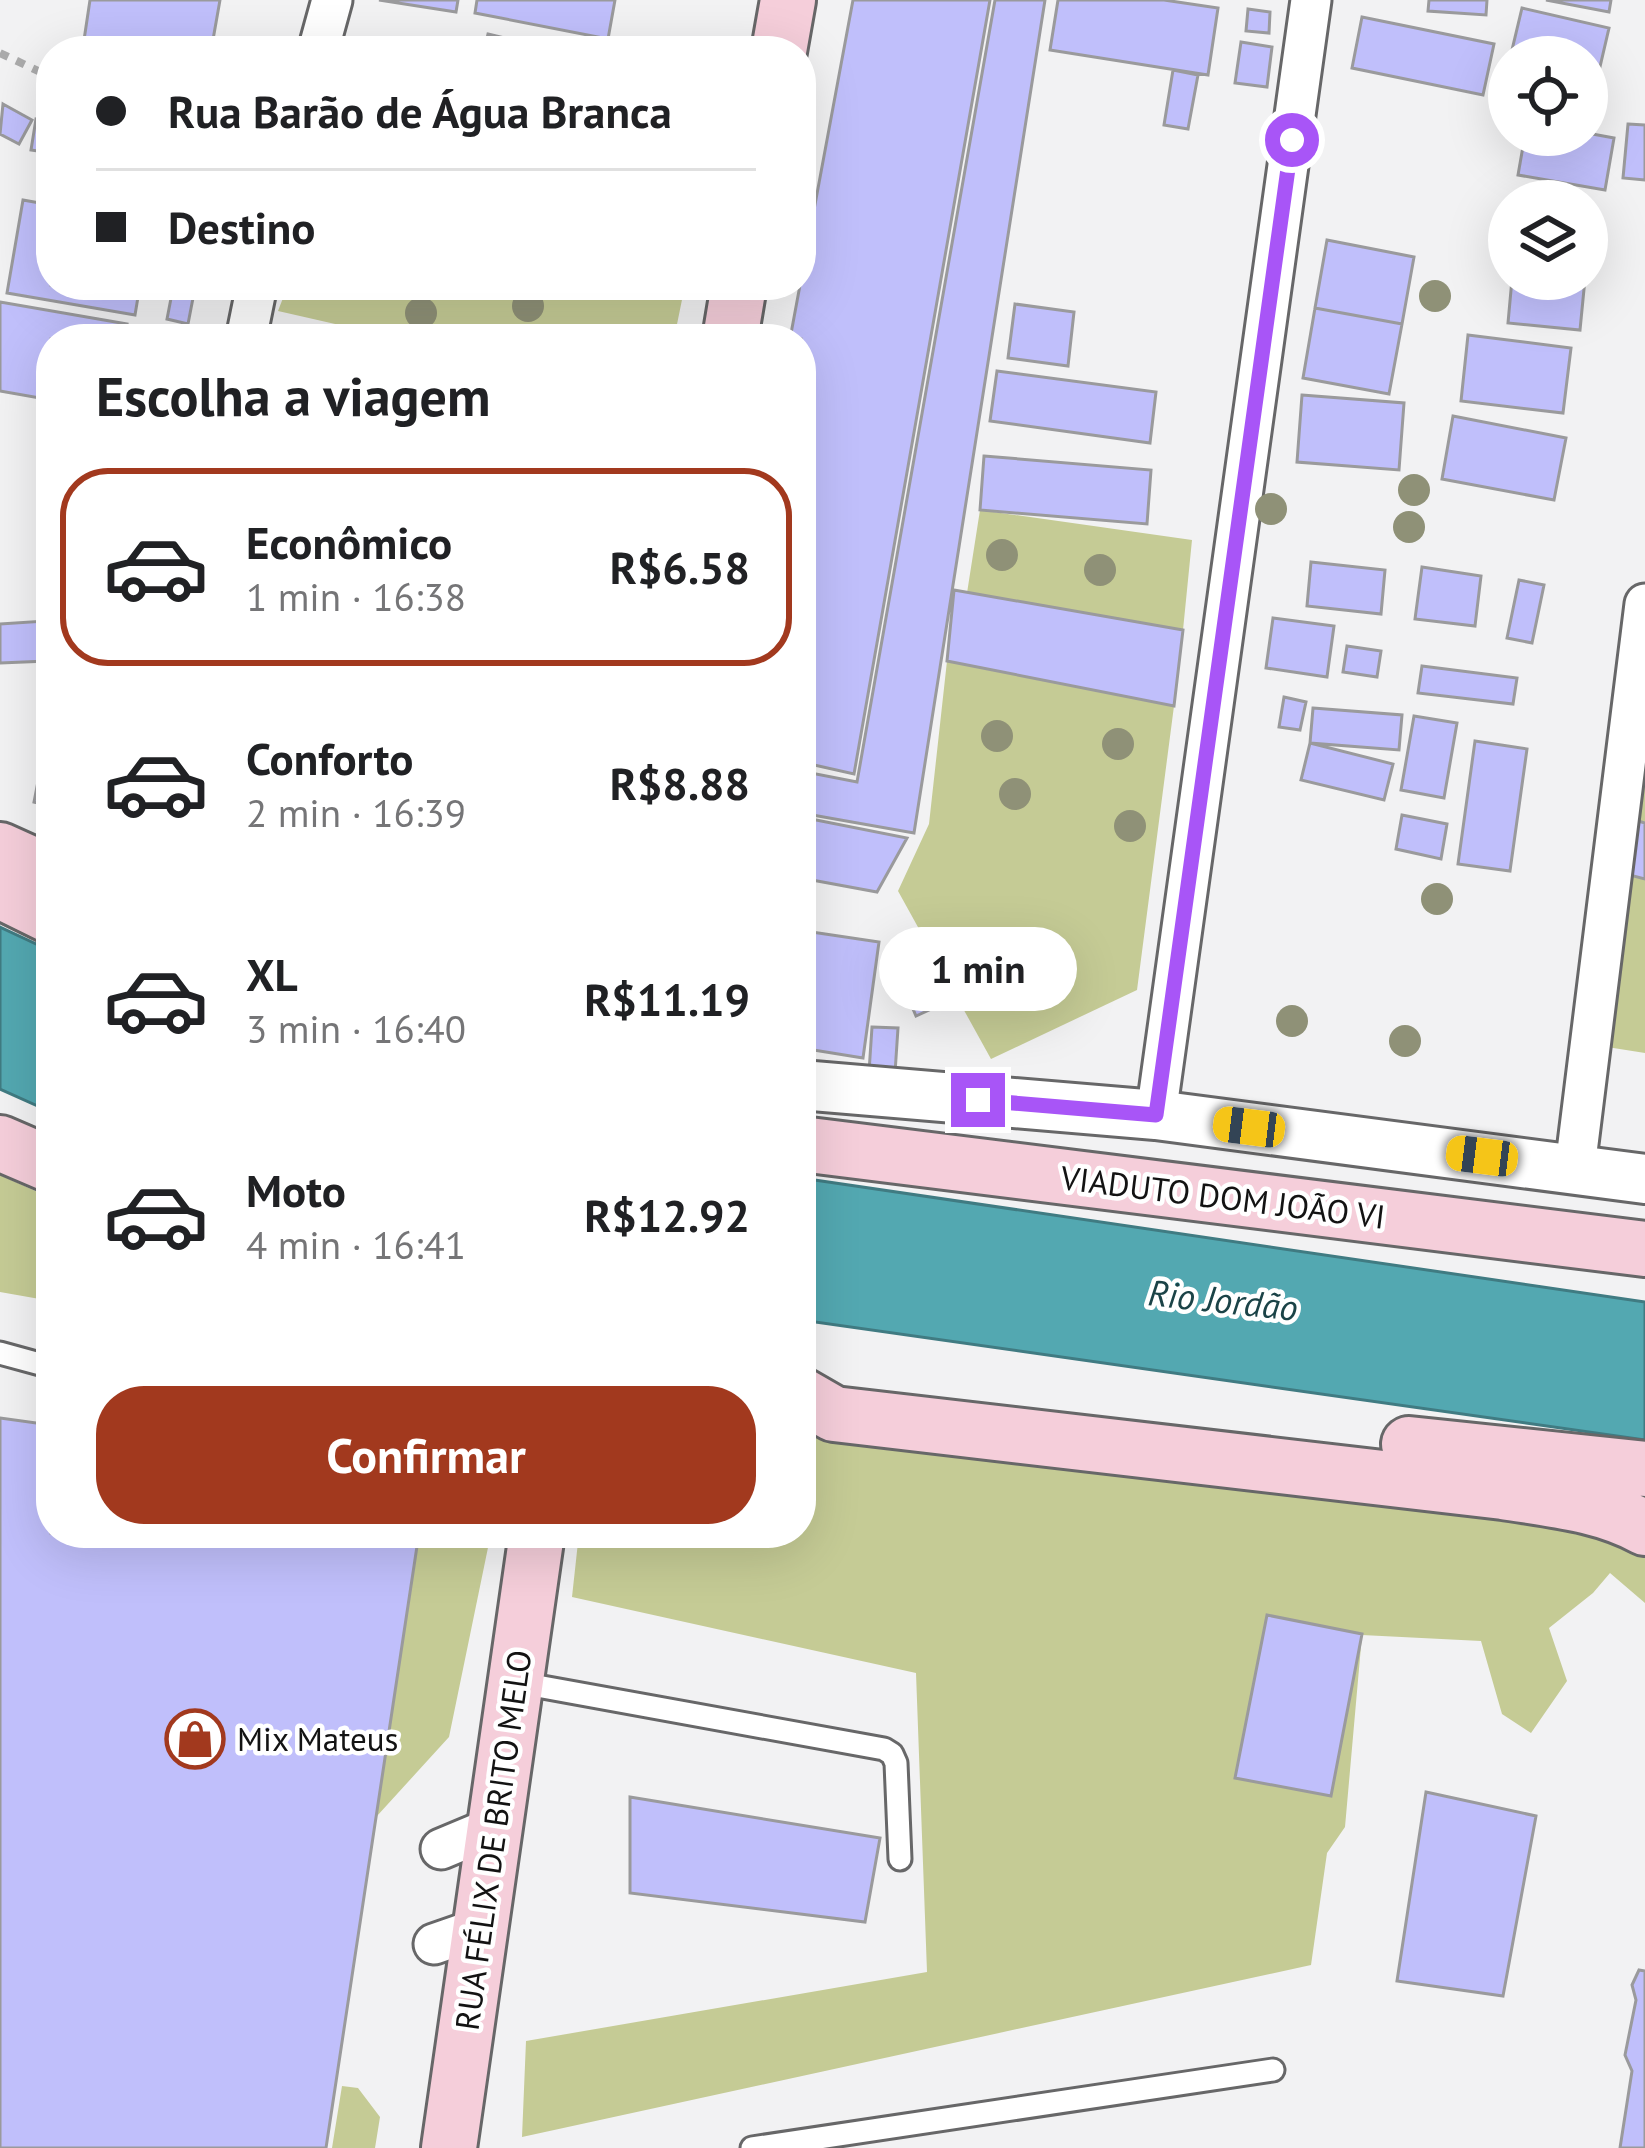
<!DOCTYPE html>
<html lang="pt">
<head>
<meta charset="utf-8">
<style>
  body { margin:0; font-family:"PT Sans",sans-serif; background:#f2f2f2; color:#202124; height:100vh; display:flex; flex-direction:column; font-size:45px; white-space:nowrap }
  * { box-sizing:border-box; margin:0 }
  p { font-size:39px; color:#757577 }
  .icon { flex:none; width:66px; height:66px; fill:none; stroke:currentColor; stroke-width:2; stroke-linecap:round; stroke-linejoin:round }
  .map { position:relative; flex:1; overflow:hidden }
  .panel { position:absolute; left:36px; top:324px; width:780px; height:1224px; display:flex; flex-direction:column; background:#fff; border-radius:48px; box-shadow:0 12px 48px #0002 }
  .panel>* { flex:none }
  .guide { position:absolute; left:36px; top:36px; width:780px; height:264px; border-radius:48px; box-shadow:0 12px 48px #0002; display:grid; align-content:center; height:264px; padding:0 60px; background:#fff }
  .tools { position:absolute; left:1488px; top:36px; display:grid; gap:24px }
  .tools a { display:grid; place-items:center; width:120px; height:120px; border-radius:50%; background:#fff; box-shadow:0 12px 48px #0002; font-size:60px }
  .end { position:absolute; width:54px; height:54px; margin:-27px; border:15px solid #a855f7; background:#fff; box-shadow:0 0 0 6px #fff }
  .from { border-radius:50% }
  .bubble { position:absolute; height:84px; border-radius:42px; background:#fff; box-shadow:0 12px 48px #0002; font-size:39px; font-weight:800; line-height:84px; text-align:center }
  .car { position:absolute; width:36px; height:72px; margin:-36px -18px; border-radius:15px; box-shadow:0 0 9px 3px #0007; background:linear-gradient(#f5c518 24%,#345 0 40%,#f5c518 0 76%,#345 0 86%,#f5c518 0) }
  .guide b { display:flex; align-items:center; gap:42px; height:114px; font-size:45px }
  .guide b+b { border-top:3px solid #e0e0e0 }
  .guide i { width:30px; height:30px; background:#202124 }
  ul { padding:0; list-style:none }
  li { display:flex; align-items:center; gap:36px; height:198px; margin:0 24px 18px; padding:0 36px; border:6px solid transparent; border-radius:48px }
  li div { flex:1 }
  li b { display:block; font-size:45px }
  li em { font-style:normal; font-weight:800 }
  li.active { border-color:#a2391e }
  li>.icon { width:108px; height:108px; stroke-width:1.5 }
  h2 { padding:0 60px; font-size:54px; line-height:144px }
  .cta { display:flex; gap:24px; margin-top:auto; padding:24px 60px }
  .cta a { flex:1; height:138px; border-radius:48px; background:#a2391e; color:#fff; font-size:48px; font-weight:800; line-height:138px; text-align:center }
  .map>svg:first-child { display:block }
  .green { fill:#c5cb95 }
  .water { fill:#53a8b1; stroke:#407b82; stroke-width:3 }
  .building { fill:#c0bffb; stroke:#9a9a9c; stroke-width:3 }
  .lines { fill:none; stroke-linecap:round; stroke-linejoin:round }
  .service-casing { stroke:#676768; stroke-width:27 }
  .minor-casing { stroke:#676768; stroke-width:45 }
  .tertiary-casing { stroke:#676768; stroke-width:54 }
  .secondary-casing { stroke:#676768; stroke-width:60 }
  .path { stroke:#aaaaab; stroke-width:8; stroke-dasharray:9 9; stroke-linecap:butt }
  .service { stroke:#fff; stroke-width:21 }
  .minor { stroke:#fff; stroke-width:39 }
  .tertiary { stroke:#fff; stroke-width:48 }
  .secondary { stroke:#f5ceda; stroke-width:54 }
  .tree { fill:#8f9177 }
  .route { stroke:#a855f7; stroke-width:15 }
  .labels { text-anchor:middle; stroke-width:9; stroke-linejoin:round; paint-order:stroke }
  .street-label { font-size:33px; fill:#131313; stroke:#fff }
  .poi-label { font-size:33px; fill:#131313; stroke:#fff; text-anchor:start }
  .water-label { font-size:36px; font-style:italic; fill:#1b4347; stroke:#fff }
</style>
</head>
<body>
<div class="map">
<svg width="1645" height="2148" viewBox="0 0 1645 2148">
  <rect width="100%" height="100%" fill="#f2f2f3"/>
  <path class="green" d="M288,285H685L674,339H401L278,311Z
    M980,510L1192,540L1183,630L967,593Z
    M947,661L1174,706L1137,990L991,1059L898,891L929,824Z
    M1637,757L1645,765V1053L1607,1047Z
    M0,1175L51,1198V1301L0,1292Z
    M801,1419L1611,1523L1645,1550V1603L1610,1573L1593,1593L1549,1628L1567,1681L1531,1733L1502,1714L1481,1641L1362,1635L1345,1827L1327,1853L1311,1965L522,2137L526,2041L927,1972L916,1673L572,1597L579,1533H801Z
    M419,1533H491L449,1737L377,1816Z
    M342,2086L358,2088L380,2117L375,2148H332Z"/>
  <path class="water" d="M0,927L51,951V1112L0,1089Z
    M801,1178L1645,1302V1440L801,1320Z"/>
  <path class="building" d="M90,0H220L211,51H150L84,40Z
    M379,0H458L456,12Z
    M477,0H615L608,39L475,13Z
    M853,0H990L854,774L801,762V339H790Z
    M995,0H1045L914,833L801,813V771L857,782Z
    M1058,0H1164L1218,8L1208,75L1050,50Z
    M1429,0H1487L1486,15L1428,11Z
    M1546,0H1611L1609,12Z
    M1522,8L1609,28L1599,71L1587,69V57H1539L1512,50Z
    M1248,9L1270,12L1269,33L1246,31Z
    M1362,17L1494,44L1483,95L1352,68Z
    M488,34L521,42L519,51H484Z
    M1241,42L1272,47L1267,87L1235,83Z
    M1173,70L1198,75L1188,129L1164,125Z
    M3,104L32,120L19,144L0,134Z
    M36,119L51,121V153L31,150Z
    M1628,124L1645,125V180L1623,178Z
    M1587,133L1614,138L1605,190L1518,175L1525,135Z
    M23,200L51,205V285H140L135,315L7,293Z
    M1327,240L1414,257L1402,324L1315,308Z
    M1512,279H1585L1580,330L1508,323Z
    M173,288L194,293L188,324L167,319Z
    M0,302L127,324L124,339H51V400L0,391Z
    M1015,304L1074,312L1068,366L1008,358Z
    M1315,308L1402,324L1389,394L1303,378Z
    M1468,335L1571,348L1563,413L1461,401Z
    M997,371L1156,392L1150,443L990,421Z
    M1302,395L1404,403L1399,470L1297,462Z
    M1453,416L1566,438L1554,500L1442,479Z
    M984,456L1151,470L1147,524L980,510Z
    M1311,562L1385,570L1381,614L1307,606Z
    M1422,567L1481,576L1475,626L1415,619Z
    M1519,580L1544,585L1532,643L1507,638Z
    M954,590L1183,630L1174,706L947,661Z
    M1273,618L1334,626L1327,677L1266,668Z
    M45,621L47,661L0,663V624Z
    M1347,646L1381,651L1377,677L1343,672Z
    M1422,666L1517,678L1513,704L1418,693Z
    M1284,697L1306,702L1300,730L1279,727Z
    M1313,708L1402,715L1399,750L1310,743Z
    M1414,716L1457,723L1444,798L1401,790Z
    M1475,741L1527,749L1510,871L1458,864Z
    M1310,743L1393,764L1384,800L1301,780Z
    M40,771L51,773V806L34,802Z
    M1402,815L1447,824L1441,859L1396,849Z
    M801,817L907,838L877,892L801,878Z
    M1635,820L1645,823V879L1622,873Z
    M805,931L879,942L863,1058L801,1048V961Z
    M922,955L942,1004L916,1016L895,966Z
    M872,1027L898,1028L895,1073L869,1072Z
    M0,1418L51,1425V1533H419L326,2148H0Z
    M1267,1615L1362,1634L1331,1796L1235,1778Z
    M1426,1792L1536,1816L1503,1996L1397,1981Z
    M630,1797L880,1838L865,1922L630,1893Z
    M1639,1970L1645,1971V2148H1620L1632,2071L1625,2055L1636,2000L1632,1985Z"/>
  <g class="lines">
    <defs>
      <path id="service" d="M0,1353L40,1364
        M515,1682L884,1749L892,1754L896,1763L900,1859
        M752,2148L1273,2070"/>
      <path id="minor" d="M318,51L332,0
        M246,339L257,285
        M1156,1115L1311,0
        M1575,1168L1645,604
        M441,1849L496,1826
        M434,1944L483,1927"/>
      <path id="tertiary" d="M801,1085L1156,1115L1645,1179"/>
      <path id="secondary" d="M779,51L788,0
        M730,339L739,285
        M0,850L51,873
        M0,891L51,916
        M0,1143L51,1165
        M801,1144L1645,1249
        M801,1395L834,1414L1503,1492C1552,1500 1601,1504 1645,1528
        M1409,1444L1645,1469
        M449,2148L537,1533"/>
    </defs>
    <use href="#service" class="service-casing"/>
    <use href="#minor" class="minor-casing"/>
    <use href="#tertiary" class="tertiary-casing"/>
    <use href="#secondary" class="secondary-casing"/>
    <path class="path" d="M73,51L76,42L118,51
      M0,53L51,77"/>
    <use href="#service" class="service"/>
    <use href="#minor" class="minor"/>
    <use href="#tertiary" class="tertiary"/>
    <use href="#secondary" class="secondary"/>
  </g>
  <g class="tree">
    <circle cx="1435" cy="296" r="16"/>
    <circle cx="528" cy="306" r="16"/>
    <circle cx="421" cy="313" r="16"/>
    <circle cx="1414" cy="490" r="16"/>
    <circle cx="1271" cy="509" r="16"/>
    <circle cx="1409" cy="527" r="16"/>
    <circle cx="1002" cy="555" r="16"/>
    <circle cx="1100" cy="570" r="16"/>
    <circle cx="997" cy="736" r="16"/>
    <circle cx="1118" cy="744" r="16"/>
    <circle cx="1015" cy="794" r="16"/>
    <circle cx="1130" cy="826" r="16"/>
    <circle cx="1437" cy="899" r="16"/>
    <circle cx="1292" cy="1021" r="16"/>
    <circle cx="1405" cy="1041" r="16"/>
  </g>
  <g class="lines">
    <path class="route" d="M978,1100L1156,1115L1292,140"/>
  </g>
  <defs>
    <symbol id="shop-ring" viewBox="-11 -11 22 22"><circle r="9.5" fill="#fff" stroke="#a2391e" stroke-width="1.5"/><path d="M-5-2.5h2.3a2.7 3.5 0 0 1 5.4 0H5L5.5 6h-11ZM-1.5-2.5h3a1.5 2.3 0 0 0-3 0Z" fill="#a2391e"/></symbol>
  </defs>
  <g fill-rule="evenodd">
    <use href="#shop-ring" x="162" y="1706" width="66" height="66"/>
  </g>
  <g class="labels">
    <g class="street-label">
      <text transform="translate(1223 1197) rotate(7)" y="12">VIADUTO DOM JOÃO VI</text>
      <text transform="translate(493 1840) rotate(-82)" y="12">RUA FÉLIX DE BRITO MELO</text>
    </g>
    <g class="poi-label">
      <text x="237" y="1751">Mix Mateus</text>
    </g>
    <g class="water-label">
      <text transform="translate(1223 1300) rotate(6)" y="13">Rio Jordão</text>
    </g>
  </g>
</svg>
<div class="tools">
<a><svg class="icon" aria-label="locate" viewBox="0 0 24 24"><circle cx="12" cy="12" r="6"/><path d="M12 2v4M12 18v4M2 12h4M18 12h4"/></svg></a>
<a><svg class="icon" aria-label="layers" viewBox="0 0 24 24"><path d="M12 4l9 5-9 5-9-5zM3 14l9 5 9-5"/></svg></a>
</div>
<i class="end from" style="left:1292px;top:140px"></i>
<i class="end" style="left:978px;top:1100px"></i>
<div class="bubble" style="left:879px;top:927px;width:198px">1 min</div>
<i class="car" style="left:1249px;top:1127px;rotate:277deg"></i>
<i class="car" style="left:1482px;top:1156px;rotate:277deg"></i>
<div class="guide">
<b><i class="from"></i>Rua Barão de Água Branca</b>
<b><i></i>Destino</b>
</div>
<section class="panel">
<h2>Escolha a viagem</h2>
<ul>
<li class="active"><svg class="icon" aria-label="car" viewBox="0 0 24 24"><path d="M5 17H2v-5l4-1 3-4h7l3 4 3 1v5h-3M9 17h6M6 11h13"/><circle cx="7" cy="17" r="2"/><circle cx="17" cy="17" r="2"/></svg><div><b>Econômico</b><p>1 min · 16:38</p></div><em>R$6.58</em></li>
<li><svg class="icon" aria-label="car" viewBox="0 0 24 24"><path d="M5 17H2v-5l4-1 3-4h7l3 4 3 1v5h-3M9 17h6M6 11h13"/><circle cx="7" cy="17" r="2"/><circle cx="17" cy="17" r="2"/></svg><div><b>Conforto</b><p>2 min · 16:39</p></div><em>R$8.88</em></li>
<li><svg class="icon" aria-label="car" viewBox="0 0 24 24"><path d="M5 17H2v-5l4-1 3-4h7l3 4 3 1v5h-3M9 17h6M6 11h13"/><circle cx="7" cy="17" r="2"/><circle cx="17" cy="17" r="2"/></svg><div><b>XL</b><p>3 min · 16:40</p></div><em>R$11.19</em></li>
<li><svg class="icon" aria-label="car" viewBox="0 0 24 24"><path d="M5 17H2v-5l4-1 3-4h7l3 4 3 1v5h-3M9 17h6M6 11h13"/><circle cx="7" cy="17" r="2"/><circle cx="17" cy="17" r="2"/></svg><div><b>Moto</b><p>4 min · 16:41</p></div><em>R$12.92</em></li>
</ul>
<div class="cta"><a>Confirmar</a></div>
</section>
</div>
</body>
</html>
